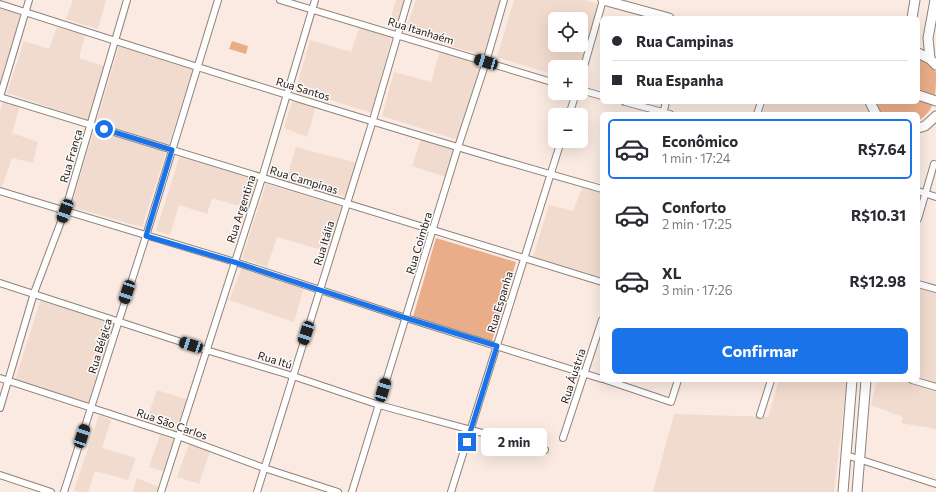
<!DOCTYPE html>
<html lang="pt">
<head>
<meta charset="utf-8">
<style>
  body { margin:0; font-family:Commissioner,sans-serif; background:#f7f7f7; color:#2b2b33; height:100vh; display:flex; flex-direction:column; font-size:15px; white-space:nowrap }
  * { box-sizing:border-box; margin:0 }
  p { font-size:13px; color:#7c7c81 }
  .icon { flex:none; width:22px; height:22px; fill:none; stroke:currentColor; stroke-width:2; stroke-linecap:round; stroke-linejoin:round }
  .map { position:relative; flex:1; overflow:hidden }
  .details { position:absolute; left:600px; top:112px; width:320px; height:270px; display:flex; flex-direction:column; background:#fff; border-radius:6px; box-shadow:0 4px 16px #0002 }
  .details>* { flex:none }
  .banner { position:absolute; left:600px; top:16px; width:320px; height:88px; border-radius:6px; box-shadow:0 4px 16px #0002; display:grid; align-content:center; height:88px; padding:0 12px; background:#fff }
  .controls { position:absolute; left:548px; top:12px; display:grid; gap:8px }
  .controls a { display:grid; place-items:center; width:40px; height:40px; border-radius:6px; background:#fff; box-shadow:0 4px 16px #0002; font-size:20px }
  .end { position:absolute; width:18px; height:18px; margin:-9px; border:5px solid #1a73e8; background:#fff; box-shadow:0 0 0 2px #fff }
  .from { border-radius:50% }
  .bubble { position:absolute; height:28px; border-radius:6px; background:#fff; box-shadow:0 4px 16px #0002; font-size:13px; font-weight:700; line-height:28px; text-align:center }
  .car { position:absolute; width:12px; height:24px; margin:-12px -6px; border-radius:5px; box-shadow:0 0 3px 1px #0007; background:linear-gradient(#222 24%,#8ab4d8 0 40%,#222 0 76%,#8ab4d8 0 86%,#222 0) }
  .banner b { display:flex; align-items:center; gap:14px; height:38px; font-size:15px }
  .banner b+b { border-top:1px solid #e1e1e2 }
  .banner i { width:10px; height:10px; background:#2b2b33 }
  ul { padding:7px 0 0; list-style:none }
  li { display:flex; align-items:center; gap:12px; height:60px; margin:0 8px 6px; padding:0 4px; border:2px solid transparent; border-radius:6px }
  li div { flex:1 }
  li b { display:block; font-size:15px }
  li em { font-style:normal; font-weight:700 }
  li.selected { border-color:#1a73e8 }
  li>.icon { width:36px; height:36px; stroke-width:1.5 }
  .button { display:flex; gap:8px; margin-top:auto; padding:8px 12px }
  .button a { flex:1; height:46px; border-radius:6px; background:#1a73e8; color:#fff; font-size:16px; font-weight:700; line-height:46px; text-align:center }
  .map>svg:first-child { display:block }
  .industrial { fill:#f1dbce; fill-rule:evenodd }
  .green { fill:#eaad89 }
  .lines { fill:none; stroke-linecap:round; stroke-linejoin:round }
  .street-casing { stroke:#8f827a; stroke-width:8 }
  .secondary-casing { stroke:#8f827a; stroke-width:11 }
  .street { stroke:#fff; stroke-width:6 }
  .secondary { stroke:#fff; stroke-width:9 }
  .route { stroke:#1a73e8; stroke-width:5 }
  .labels { text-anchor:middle; stroke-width:3; stroke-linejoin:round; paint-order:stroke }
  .street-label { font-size:11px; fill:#1c1713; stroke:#fdfaf9 }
</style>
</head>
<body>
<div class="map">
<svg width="936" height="492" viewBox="0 0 936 492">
  <rect width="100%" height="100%" fill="#faeae1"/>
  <path class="industrial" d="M73,0H106L98,29L66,19Z
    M396,0H406L399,28L389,24Z
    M416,0H500L484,56L405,32Z
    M514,0H585L598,4L580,67H555V75L497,57ZM555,19H581V45H555Z
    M0,8L21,15L0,84Z
    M360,26L392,36L372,113L296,89L310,40L351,52Z
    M57,27L85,35L79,58L107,67L91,121L7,93L24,41L49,49Z
    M119,46L193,69L142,227L71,207Z
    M440,51L483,63L458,140L382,116L394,72L431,82Z
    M293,99L316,106L307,137L284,128Z
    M3,102L20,106L12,133L38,142L33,163L12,158L2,187L0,186V112Z
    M766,102H867L873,114H762Z
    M421,139L455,148L446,177L412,166Z
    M296,147L357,163L347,197L286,180Z
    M180,155L259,178L248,209L212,198L207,214L179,205L170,235L156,231Z
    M266,184L343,207L329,252L277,237L267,267L242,258Z
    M583,186L602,191V277L533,257L549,205L573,211Z
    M242,267L304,287L294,322L229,300Z
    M918,286L936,292V383L918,378Z
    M41,299L115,320L89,403L15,380Z
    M779,380H847L834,492H653L674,414L768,417Z
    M877,380H900L936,391V429L901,423L903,417L871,405Z
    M157,390L192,401L182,434L146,422Z
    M99,415L111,420L102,448L136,458L128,480L95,471L88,492H79L74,490Z
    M160,435L180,442L170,473L149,467Z
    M189,444L210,452L199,484L177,477Z
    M137,478L166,490L165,492H133Z"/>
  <path class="green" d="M232,41L248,46L246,54L229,49Z
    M918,57L927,62L936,72C936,95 936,110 918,121V114H883L875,102H918Z
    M436,238L516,262L492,341L413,317Z"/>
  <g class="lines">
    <defs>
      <path id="street" d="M280,0L555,83
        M0,4C200,68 400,132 602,189
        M581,77L603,0
        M581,90L602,96
        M0,97L602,282
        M0,97L29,0
        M625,102L670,114
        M663,114L666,102
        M757,114L761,102
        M569,115L576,93
        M0,191L235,262L406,318L602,379
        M918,191L936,197
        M918,219L934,164
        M0,283L206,350L293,376L379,405L545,450
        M918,284L936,289
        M0,378L178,436L264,468L338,492
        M606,380L671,402L678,380
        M912,380L936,387
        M0,408L34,293L65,211L127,0
        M760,415L771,380
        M563,438L602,320
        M846,455L936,484
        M0,475L51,492
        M64,492L146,236L218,0
        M161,492L262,178L315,0
        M257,492L373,120L408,0
        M352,492L458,147L486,62L504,0
        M451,492L561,141"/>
      <path id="secondary" d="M603,0L669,18
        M912,18L915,0
        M918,53L930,59L936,65
        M930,59L928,38L935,0
        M918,95L936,101
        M870,102L876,114
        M918,128L925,126L936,116
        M843,492L852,380
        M857,492L866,380"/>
    </defs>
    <use href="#street" class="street-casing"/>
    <use href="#secondary" class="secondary-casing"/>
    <use href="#street" class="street"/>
    <use href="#secondary" class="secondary"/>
  </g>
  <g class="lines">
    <path class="route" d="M104,129L172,150L146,236L234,262L406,318L497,346L467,442"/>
  </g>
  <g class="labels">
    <g class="street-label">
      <text transform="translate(421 31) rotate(17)" y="4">Rua Itanhaém</text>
      <text transform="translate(303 89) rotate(17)" y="4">Rua Santos</text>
      <text transform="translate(71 156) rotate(-74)" y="4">Rua França</text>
      <text transform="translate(304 180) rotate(17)" y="4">Rua Campinas</text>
      <text transform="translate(241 209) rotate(-72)" y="4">Rua Argentina</text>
      <text transform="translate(324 243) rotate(-73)" y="4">Rua Itália</text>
      <text transform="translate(419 243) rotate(-73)" y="4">Rua Coimbra</text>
      <text transform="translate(500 302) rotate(-73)" y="4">Rua Espanha</text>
      <text transform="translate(100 346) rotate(-73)" y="4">Rua Bélgica</text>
      <text transform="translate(275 360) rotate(17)" y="4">Rua Itú</text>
      <text transform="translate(573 376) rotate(-72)" y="4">Rua Áustria</text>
      <text transform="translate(172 424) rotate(19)" y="4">Rua São Carlos</text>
    </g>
  </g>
</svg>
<div class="controls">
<a><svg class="icon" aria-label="locate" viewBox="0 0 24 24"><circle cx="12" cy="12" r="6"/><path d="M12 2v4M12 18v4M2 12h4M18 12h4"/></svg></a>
<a>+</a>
<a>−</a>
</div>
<i class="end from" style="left:104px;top:129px"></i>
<i class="end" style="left:467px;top:442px"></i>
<div class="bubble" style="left:481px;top:428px;width:66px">2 min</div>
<i class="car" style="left:486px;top:62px;rotate:287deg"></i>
<i class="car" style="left:65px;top:211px;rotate:200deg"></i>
<i class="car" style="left:127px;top:292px;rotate:198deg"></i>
<i class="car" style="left:306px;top:333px;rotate:198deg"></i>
<i class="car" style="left:191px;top:345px;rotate:288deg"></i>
<i class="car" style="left:383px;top:390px;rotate:17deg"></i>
<i class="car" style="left:82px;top:436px;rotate:18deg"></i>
<div class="banner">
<b><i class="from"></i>Rua Campinas</b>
<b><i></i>Rua Espanha</b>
</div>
<section class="details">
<ul>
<li class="selected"><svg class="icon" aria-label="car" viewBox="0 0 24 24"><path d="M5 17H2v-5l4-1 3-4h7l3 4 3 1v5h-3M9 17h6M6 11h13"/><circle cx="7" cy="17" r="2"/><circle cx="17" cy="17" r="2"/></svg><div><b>Econômico</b><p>1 min · 17:24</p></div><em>R$7.64</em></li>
<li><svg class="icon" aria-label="car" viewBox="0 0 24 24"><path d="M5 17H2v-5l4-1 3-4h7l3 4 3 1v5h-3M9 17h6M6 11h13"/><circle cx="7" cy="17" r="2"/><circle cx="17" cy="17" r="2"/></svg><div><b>Conforto</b><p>2 min · 17:25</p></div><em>R$10.31</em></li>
<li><svg class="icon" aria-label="car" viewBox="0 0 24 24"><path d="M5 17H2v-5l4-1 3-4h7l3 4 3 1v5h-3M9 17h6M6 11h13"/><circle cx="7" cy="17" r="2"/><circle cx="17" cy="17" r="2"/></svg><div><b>XL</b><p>3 min · 17:26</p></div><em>R$12.98</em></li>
</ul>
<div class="button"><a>Confirmar</a></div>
</section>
</div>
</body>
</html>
